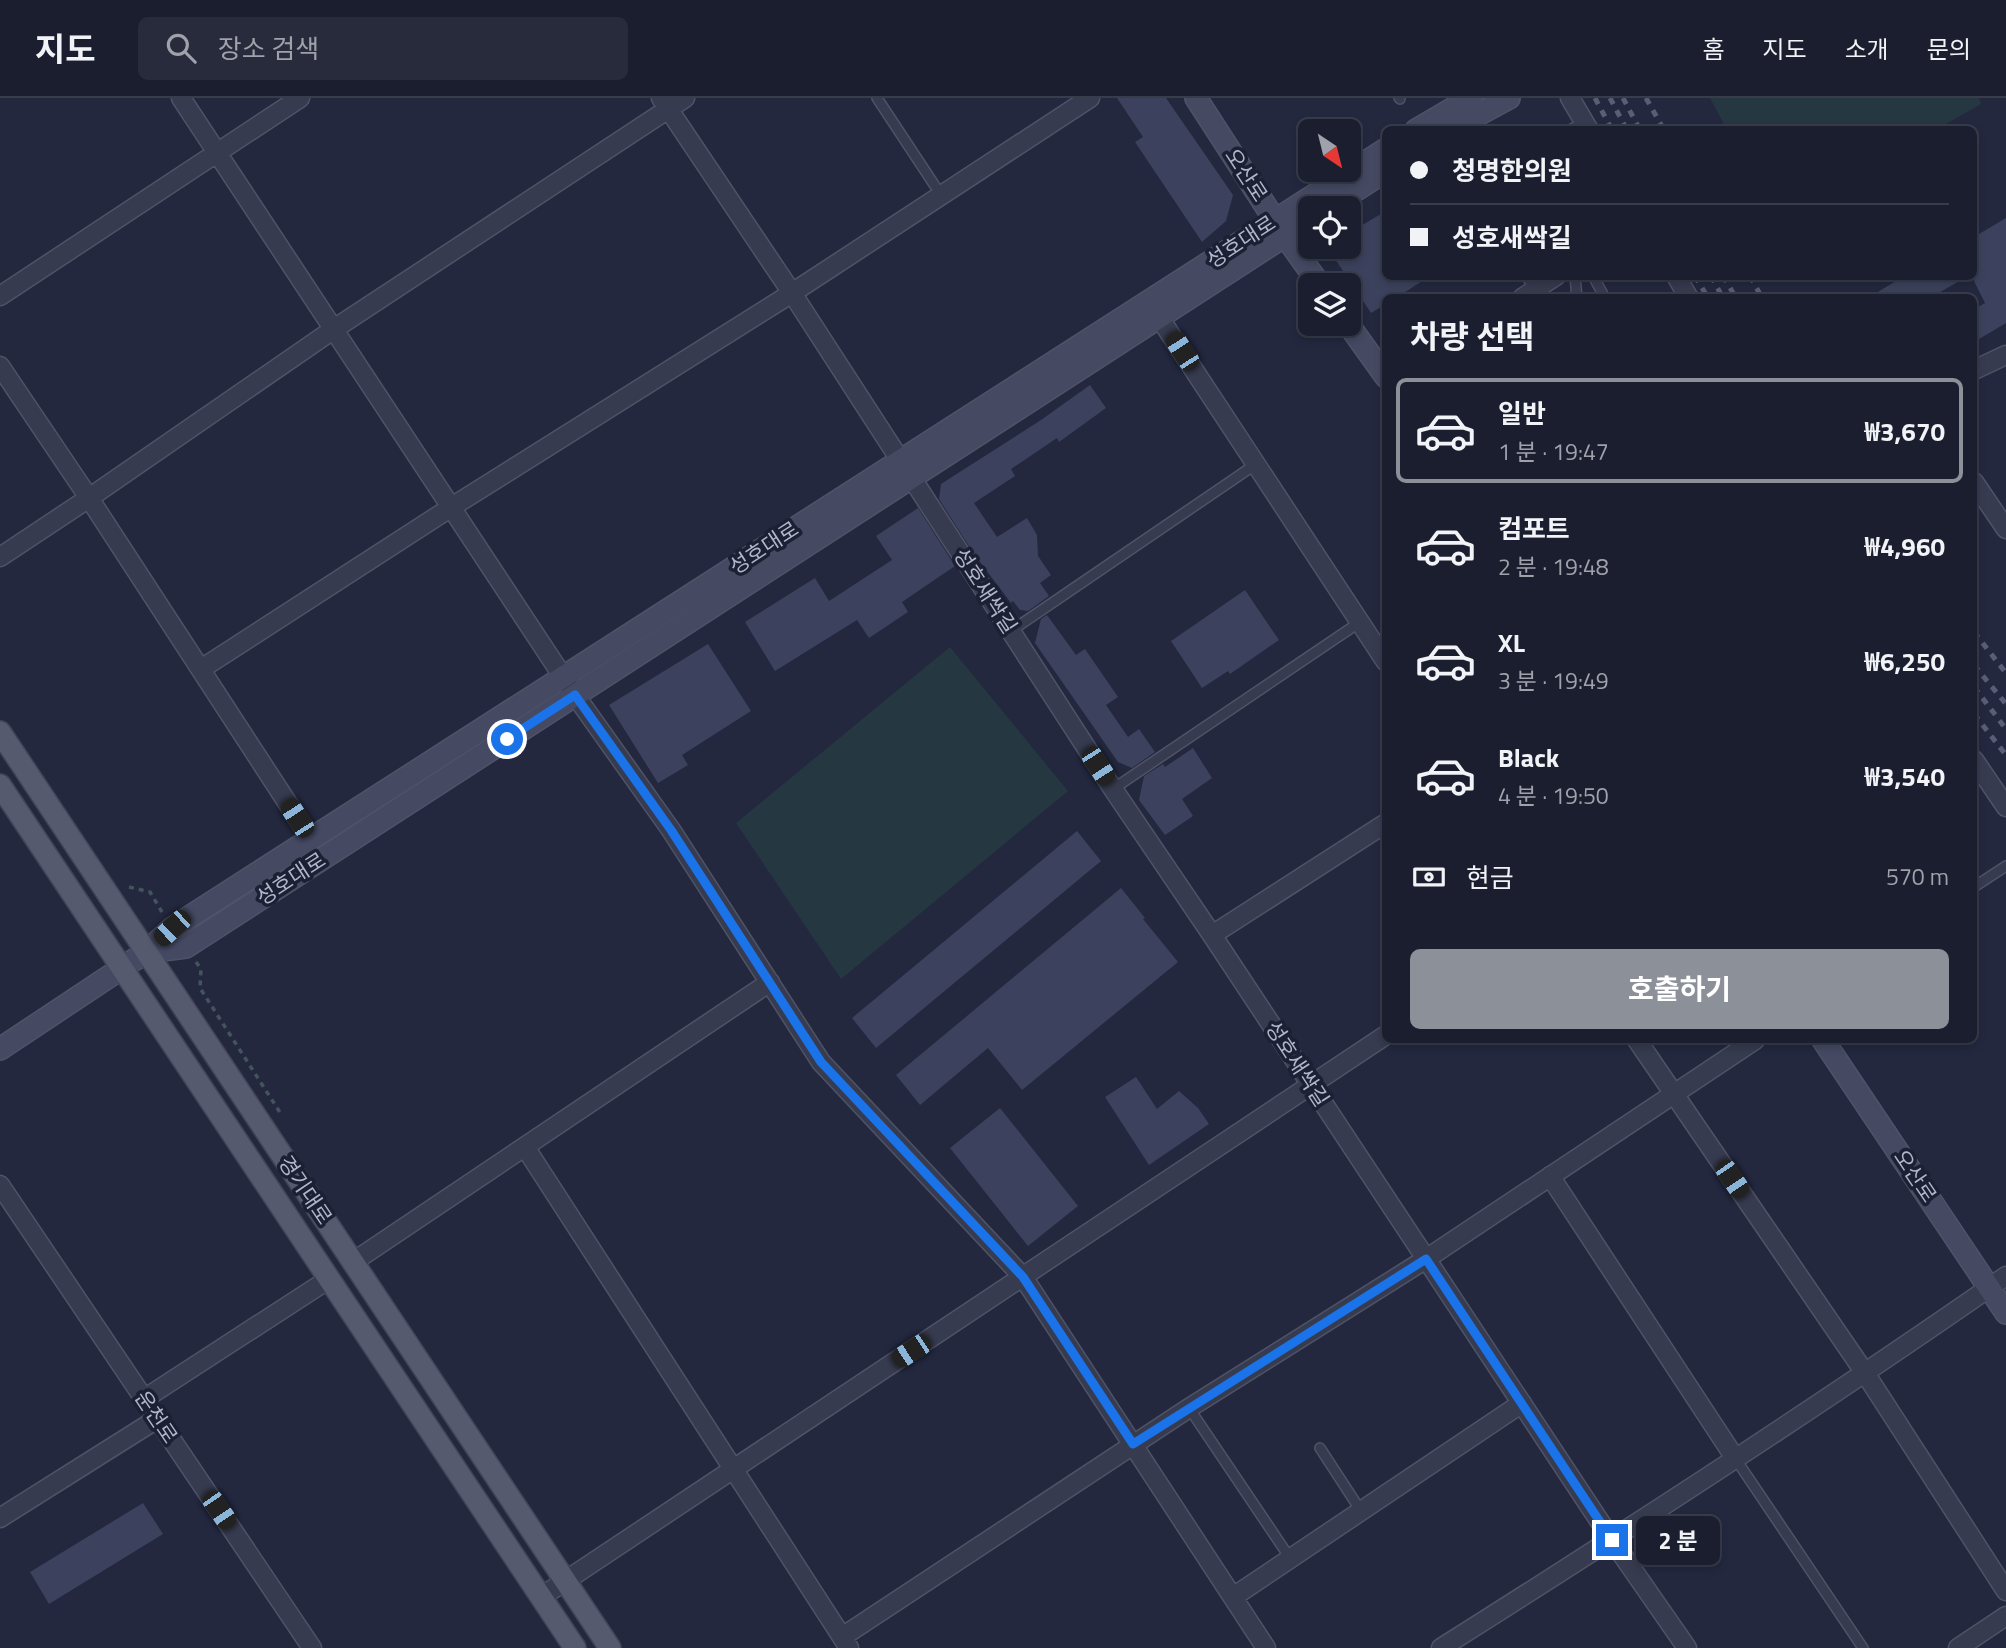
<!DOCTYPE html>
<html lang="ko">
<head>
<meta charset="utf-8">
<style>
  body { margin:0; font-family:"Titillium Web","Noto Sans KR",sans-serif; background:#272b3b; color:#f1f3f6; height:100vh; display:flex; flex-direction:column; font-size:26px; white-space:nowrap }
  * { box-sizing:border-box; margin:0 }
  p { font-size:23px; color:#9fa2aa }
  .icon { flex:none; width:38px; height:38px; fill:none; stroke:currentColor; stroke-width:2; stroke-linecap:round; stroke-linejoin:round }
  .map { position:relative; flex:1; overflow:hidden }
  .sheet { position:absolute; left:1382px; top:196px; width:595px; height:749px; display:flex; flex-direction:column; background:#1a1e2f; border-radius:10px; box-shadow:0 4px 10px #0003,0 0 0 2px #383c4b }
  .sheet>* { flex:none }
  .top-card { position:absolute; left:1382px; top:28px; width:595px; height:154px; border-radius:10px; box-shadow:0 4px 10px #0003,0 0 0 2px #383c4b; display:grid; align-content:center; height:154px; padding:0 28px; background:#1a1e2f }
  .needle { width:46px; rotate:145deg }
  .tools { position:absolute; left:1298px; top:21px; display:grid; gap:14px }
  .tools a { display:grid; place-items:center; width:63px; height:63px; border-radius:10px; background:#1a1e2f; box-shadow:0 4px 10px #0003,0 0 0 2px #383c4b; font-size:35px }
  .end { position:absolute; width:32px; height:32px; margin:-16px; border:9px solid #1a73e8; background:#fff; box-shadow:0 0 0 4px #fff }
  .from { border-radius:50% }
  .bubble { position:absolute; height:49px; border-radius:10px; background:#1a1e2f; box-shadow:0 4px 10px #0003,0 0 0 2px #383c4b; font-size:23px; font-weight:700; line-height:49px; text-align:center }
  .car { position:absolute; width:21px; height:42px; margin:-21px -10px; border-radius:9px; box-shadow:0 0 5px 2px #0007; background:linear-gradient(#222 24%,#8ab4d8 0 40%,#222 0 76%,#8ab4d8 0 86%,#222 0) }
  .top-card b { display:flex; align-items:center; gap:24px; height:66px; font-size:26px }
  .top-card b+b { border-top:2px solid #383c4b }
  .top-card i { width:18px; height:18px; background:#f1f3f6 }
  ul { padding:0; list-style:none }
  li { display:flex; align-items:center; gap:21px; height:105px; margin:0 14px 10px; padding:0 14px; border:4px solid transparent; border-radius:10px }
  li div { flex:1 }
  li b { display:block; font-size:26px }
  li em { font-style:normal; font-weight:700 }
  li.active { border-color:#8c9099 }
  li>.icon { width:63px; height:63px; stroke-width:1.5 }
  h2 { padding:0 28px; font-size:32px; line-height:84px }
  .pay { display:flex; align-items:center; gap:18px; height:77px; padding:0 28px; font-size:26px }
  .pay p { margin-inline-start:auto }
  .cta { display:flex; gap:14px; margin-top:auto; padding:14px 28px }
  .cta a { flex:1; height:80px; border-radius:10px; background:#8c9099; color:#fff; font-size:28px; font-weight:700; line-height:80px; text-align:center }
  header { display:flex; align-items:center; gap:42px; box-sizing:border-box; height:98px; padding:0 35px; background:#1a1e2f; border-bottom:2px solid #383c4b }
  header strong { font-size:33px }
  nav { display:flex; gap:38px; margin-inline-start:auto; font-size:24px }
  .search { width:490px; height:63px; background:#272b3b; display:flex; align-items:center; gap:18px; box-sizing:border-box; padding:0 24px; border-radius:10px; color:#9fa2aa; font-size:26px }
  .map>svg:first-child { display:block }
  .green { fill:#253740 }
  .building { fill:#3c425d }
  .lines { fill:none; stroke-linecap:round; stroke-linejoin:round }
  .lane-casing { stroke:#4f5367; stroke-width:12 }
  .street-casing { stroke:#4f5367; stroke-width:21 }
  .secondary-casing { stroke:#4f5367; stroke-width:24 }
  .primary-casing { stroke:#404458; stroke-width:24 }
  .path { stroke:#43545d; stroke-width:3.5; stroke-dasharray:5 5; stroke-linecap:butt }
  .lane { stroke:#373b4f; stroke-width:9 }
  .street { stroke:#373b4f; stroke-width:18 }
  .secondary { stroke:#454962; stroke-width:21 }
  .primary { stroke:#555a6f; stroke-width:21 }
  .rail { stroke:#595e76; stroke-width:5; stroke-dasharray:7 7; stroke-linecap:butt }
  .route { stroke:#1a73e8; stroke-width:9 }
  .labels { text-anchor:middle; stroke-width:7; stroke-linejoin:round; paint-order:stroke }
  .street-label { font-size:21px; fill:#b3b6ca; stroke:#1c2034 }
</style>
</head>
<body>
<header>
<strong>지도</strong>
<div class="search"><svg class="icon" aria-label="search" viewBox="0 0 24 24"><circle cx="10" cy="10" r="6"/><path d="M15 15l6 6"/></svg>장소 검색</div>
<nav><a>홈</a><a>지도</a><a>소개</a><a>문의</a></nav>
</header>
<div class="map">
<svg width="2006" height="1550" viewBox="0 0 2006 1550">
  <rect width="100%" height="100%" fill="#23283f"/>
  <path class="green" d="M1710,0H1979L1981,6L1937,31L1727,32Z
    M950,549L1068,693L841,881L736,725Z"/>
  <path class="building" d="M1117,0H1166L1233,97L1226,123L1202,144L1135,44L1143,39Z
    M1386,113V178H1430L1396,200H1386V206L1371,215L1327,149H1349V135Z
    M2006,120V225L1974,244V211L1985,205L1974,183V139Z
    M1904,178H1968L1930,200H1868Z
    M1090,287L1106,310L1059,344L1057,340L1011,371L1015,378L974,405L997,439L1027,420L1037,437L1038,458L1051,477L1040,485L1049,498L1028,513L1020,512L1013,503L1011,505L974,456L939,401L941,386L1041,322Z
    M918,410L955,468L902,504L908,514L869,540L857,522L775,573L745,524L815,480L829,503L892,462L876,438Z
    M1245,492L1279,542L1230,576L1228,573L1202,590L1171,543Z
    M1047,517L1076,557L1085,551L1118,599L1106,607L1128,639L1139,631L1155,654L1132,670L1118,664L1035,545L1041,521Z
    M708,546L751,613L682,657L688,667L658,685L609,607Z
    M1193,650L1212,680L1182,701L1193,718L1165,737L1139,702L1144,678L1163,666L1165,669Z
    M1077,733L1101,763L876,950L852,920Z
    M1121,790L1145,820L1143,821L1178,864L1022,992L988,950L920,1007L896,977Z
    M1136,979L1157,1011L1179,993L1198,1010L1209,1026L1149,1067L1105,999Z
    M1000,1010L1078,1108L1028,1148L950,1050Z
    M143,1405L163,1436L49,1506L30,1474Z"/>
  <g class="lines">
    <defs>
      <path id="lane" d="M877,0L941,97
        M1399,0L1400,1
        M1570,32L1584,24
        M1526,178L1535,191
        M1575,178L1577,200
        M1593,178L1605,200
        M1011,533L1256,366
        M1113,691L1360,524
        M1974,789L2006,768
        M1189,1310L1290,1460
        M1320,1350L1361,1413
        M1735,1360L1863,1550"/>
      <path id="street" d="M181,0L575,597L671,732L821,964L1023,1179L1266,1550
        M661,0L792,195L1113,691L1212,837L1612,1442L1687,1550
        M1570,0L1589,32
        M1676,178L1689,200
        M0,198L300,0
        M1522,200L1556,178
        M1159,219L1386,564
        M0,268L89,400L311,741
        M1974,272L2006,257
        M1974,384L2006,431
        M0,459L89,400L334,231L685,0
        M201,571L450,410L792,195L1090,0
        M1974,662L2006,709
        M1212,837L1386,725
        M1637,942L1865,1275L2006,1493
        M525,1049L849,1550
        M1550,1078L1735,1360
        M0,1087L312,1550
        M353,1164L770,884
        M144,1301L329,1181
        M0,1420L157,1321
        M541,1499L1386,937
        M1233,1499L1522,1305
        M842,1539L1189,1310L1426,1161L1755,942
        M1441,1550C1631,1430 1821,1307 2006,1178
        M1958,1550L2006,1518"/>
      <path id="secondary" d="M1196,0L1285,138L1320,187
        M1416,32L1471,0
        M1450,32L1509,0
        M1328,110L1386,73
        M1348,226L1386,279
        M146,854L186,849L1311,121
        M1823,942L2006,1215
        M0,951L146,854L172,830L1386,51"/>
      <path id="primary" d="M0,634L610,1550
        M0,687L575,1550"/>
    </defs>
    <use href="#lane" class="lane-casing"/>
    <use href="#street" class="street-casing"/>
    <use href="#secondary" class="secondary-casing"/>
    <use href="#primary" class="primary-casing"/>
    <path class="path" d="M129,789L150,794L162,814
      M196,864L201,871L200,890L281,1016"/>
    <use href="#lane" class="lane"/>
    <use href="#street" class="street"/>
    <use href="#secondary" class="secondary"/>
    <use href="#primary" class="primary"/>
    <path class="rail" d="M1595,0L1612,32
      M1610,0L1627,32
      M1623,0L1640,32
      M1646,0L1664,32
      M1695,178L1708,200
      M1711,178L1723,200
      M1723,178L1736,200
      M1750,178L1762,200
      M1974,534L2006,575
      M1974,567L2006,606
      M1974,589L2006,631
      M1974,616L2006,657"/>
  </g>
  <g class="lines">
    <path class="route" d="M507,641L575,597L671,732L821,964L1023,1179L1133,1346L1426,1161L1612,1442"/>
  </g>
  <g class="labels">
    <g class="street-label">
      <text transform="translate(1246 77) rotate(57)" y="7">오산로</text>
      <text transform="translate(1241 144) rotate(-33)" y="7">성호대로</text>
      <text transform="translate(764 450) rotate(-33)" y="7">성호대로</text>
      <text transform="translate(985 493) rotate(57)" y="7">성호새싹길</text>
      <text transform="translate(291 781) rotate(-33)" y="7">성호대로</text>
      <text transform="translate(1297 966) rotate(57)" y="7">성호새싹길</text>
      <text transform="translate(1915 1078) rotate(56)" y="7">오산로</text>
      <text transform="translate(305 1092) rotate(56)" y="7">경기대로</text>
      <text transform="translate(156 1319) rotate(56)" y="7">운천로</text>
    </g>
  </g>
</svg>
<div class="tools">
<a><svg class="needle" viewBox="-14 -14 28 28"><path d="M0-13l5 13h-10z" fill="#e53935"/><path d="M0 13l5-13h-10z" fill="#9fa2aa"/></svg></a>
<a><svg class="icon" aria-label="locate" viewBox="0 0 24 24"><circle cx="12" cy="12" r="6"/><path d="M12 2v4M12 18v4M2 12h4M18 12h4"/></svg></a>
<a><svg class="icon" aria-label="layers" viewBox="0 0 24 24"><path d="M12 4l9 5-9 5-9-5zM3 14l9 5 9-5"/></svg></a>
</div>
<i class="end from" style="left:507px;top:641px"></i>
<i class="end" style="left:1612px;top:1442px"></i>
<div class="bubble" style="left:1636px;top:1418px;width:84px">2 분</div>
<i class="car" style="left:1182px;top:253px;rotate:327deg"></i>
<i class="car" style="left:1098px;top:668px;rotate:147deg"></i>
<i class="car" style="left:297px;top:720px;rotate:327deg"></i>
<i class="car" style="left:172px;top:830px;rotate:227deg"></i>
<i class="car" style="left:1732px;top:1081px;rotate:146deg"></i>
<i class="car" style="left:911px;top:1253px;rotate:237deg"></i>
<i class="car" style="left:219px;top:1412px;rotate:146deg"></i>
<div class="top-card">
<b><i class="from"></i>청명한의원</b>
<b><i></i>성호새싹길</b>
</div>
<section class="sheet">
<h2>차량 선택</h2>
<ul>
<li class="active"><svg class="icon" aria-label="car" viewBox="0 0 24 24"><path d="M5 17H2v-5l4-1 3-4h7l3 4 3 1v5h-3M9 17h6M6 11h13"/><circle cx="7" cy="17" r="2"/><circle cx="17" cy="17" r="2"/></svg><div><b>일반</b><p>1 분 · 19:47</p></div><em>₩3,670</em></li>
<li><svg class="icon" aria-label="car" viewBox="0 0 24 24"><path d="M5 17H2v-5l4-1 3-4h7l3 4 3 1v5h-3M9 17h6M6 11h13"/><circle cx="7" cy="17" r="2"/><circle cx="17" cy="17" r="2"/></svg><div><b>컴포트</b><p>2 분 · 19:48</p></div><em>₩4,960</em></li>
<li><svg class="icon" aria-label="car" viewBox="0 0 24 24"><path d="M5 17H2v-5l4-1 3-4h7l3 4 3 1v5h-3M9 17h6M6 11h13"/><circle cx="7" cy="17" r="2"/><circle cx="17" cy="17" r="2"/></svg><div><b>XL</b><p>3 분 · 19:49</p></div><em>₩6,250</em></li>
<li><svg class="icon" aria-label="car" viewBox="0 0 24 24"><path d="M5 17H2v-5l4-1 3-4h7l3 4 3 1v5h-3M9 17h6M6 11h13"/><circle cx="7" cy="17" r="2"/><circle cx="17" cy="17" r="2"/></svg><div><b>Black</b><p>4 분 · 19:50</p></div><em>₩3,540</em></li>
</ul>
<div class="pay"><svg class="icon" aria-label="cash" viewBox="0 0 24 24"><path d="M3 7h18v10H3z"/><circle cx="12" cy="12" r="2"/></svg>현금<p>570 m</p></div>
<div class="cta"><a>호출하기</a></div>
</section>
</div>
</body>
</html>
